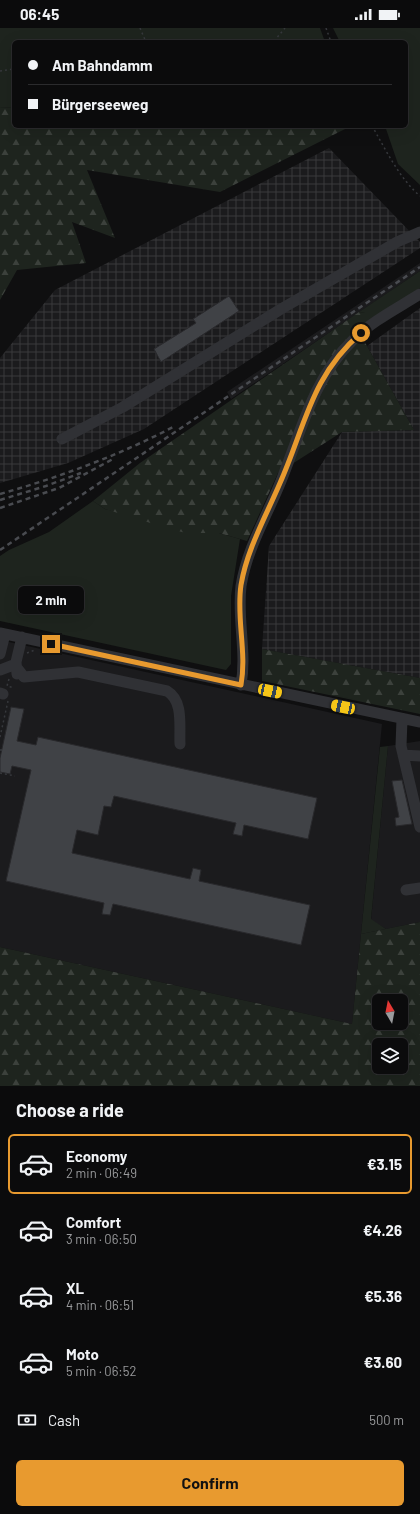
<!DOCTYPE html>
<html lang="en">
<head>
<meta charset="utf-8">
<style>
  body { margin:0; font-family:Barlow,sans-serif; background:#141415; color:#f1f3f6; height:100vh; display:flex; flex-direction:column; font-size:15px; white-space:nowrap }
  * { box-sizing:border-box; margin:0 }
  p { font-size:13px; color:#9a9b9d }
  .icon { flex:none; width:22px; height:22px; fill:none; stroke:currentColor; stroke-width:2; stroke-linecap:round; stroke-linejoin:round }
  .map { position:relative; height:1058px; overflow:hidden }
  .details { display:flex; flex-direction:column; background:#0b0b0c; flex:1 }
  .details>* { flex:none }
  .hud { position:absolute; left:12px; top:12px; width:396px; height:88px; border-radius:6px; box-shadow:0 4px 16px #0002,0 0 0 1px #2b2b2d; display:grid; align-content:center; height:88px; padding:0 16px; background:#0b0b0c }
  .needle { width:26px; rotate:350deg }
  .tools { position:absolute; left:372px; top:966px; display:grid; gap:8px }
  .tools a { display:grid; place-items:center; width:36px; height:36px; border-radius:6px; background:#0b0b0c; box-shadow:0 4px 16px #0002,0 0 0 1px #2b2b2d; font-size:20px }
  .end { position:absolute; width:18px; height:18px; margin:-9px; border:5px solid #e89a2f; background:#111; box-shadow:0 0 0 2px #111 }
  .from { border-radius:50% }
  .bubble { position:absolute; height:28px; border-radius:6px; background:#0b0b0c; box-shadow:0 4px 16px #0002,0 0 0 1px #2b2b2d; font-size:13px; font-weight:700; line-height:28px; text-align:center }
  .car { position:absolute; width:12px; height:24px; margin:-12px -6px; border-radius:5px; box-shadow:0 0 3px 1px #0007; background:linear-gradient(#f5c518 24%,#345 0 40%,#f5c518 0 76%,#345 0 86%,#f5c518 0) }
  .hud b { display:flex; align-items:center; gap:14px; height:38px; font-size:15px }
  .hud b+b { border-top:1px solid #2b2b2d }
  .hud i { width:10px; height:10px; background:#f1f3f6 }
  ul { padding:0; list-style:none }
  li { display:flex; align-items:center; gap:12px; height:60px; margin:0 8px 6px; padding:0 8px; border:2px solid transparent; border-radius:6px }
  li div { flex:1 }
  li b { display:block; font-size:15px }
  li em { font-style:normal; font-weight:700 }
  li.on { border-color:#e89a2f }
  li>.icon { width:36px; height:36px; stroke-width:1.5 }
  h2 { padding:0 16px; font-size:18px; line-height:48px }
  .pay { display:flex; align-items:center; gap:10px; height:44px; padding:0 16px; font-size:15px }
  .pay p { margin-inline-start:auto }
  .button { display:flex; gap:8px; margin-top:auto; padding:8px 16px }
  .button a { flex:1; height:46px; border-radius:6px; background:#e89a2f; color:#111; font-size:16px; font-weight:700; line-height:46px; text-align:center }
  .status { display:flex; justify-content:space-between; align-items:center; height:28px; padding:0 20px; background:#0b0b0c; direction:ltr }
  .status svg { height:11px; fill:currentColor }
  .map>svg:first-child { display:block }
  .built { fill:#1b1b1d }
  .industrial { fill:url(#industrial-grid) }
  .green { fill:#1e241e }
  .forest { fill:url(#forest-firs); fill-rule:evenodd }
  .building { fill:#404246; stroke:#29292c }
  .lines { fill:none; stroke-linecap:round; stroke-linejoin:round }
  .path { stroke:#36383c; stroke-width:1.5; stroke-dasharray:2 3; stroke-linecap:butt }
  .minor { stroke:#303135; stroke-width:11 }
  .rail { stroke:#494b50; stroke-width:2.5; stroke-dasharray:5 4; stroke-linecap:butt }
  .route { stroke:#e89a2f; stroke-width:5 }
</style>
</head>
<body>
<div class="status"><b>06:45</b><svg viewBox="0 0 49 12"><path d="M0 12V9h3v3zM5 12V6h3v6zM10 12V3h3v9zM15 12V0h3v12zM26 1h20v11H26zM47 4h2v5h-2z"/></svg></div>
<div class="map">
<svg width="420" height="1058" viewBox="0 0 420 1058">
  <defs>
    <pattern id="industrial-grid" width="8" height="8" patternUnits="userSpaceOnUse"><rect width="8" height="8" fill="#1b1b1d"/><path d="M0 4h8M4 0v8" fill="none" stroke="#39393b"/></pattern>
    <pattern id="forest-firs" width="22" height="20" patternUnits="userSpaceOnUse"><rect width="22" height="20" fill="#1e241e"/><path d="M5 1l3.5 6h-7zM16 11l3.5 6h-7z" fill="#3c413c"/></pattern>
  </defs>
  <rect width="100%" height="100%" fill="#0f0f10"/>
  <path class="built" d="M420,235V243L231,371L227,364Z
    M0,612L382,696L352,996L0,919Z
    M420,713V894L386,901L371,892L388,718Z"/>
  <path class="industrial" d="M329,120L420,214V220L144,401L68,435L0,455V330L55,262Z
    M420,280V650L262,621L269,518L342,404L414,402L367,318Z"/>
  <path class="green" d="M0,0H320L325,14H14V79L0,80Z
    M333,0H420V157L398,136L385,98H406V14H340Z
    M420,243V260L358,301L365,285L359,284Z
    M93,473L105,481L207,504L219,505L240,511L231,568V636L226,642L0,593V528L9,522L49,504Z
    M388,718L371,891L386,901L361,906L380,719Z"/>
  <path class="forest" d="M14,79V98H351L220,164L87,142L115,210L72,194L86,235L17,242L0,272V80Z
    M359,284L365,285L367,291L358,302L414,402L342,404L278,445L247,513L219,505H186L170,501L105,481L93,473L140,435Z
    M262,621L420,650V686L262,653Z
    M420,894V1058H0V919L352,996L361,906ZM379,973H401V995H379ZM379,1017H401V1039H379Z"/>
  <path class="building" d="M229,268L239,283L161,334L154,321L196,295L193,291Z
    M11,679L24,681L17,713L36,717L38,709L317,770L308,811L244,797L242,808L233,806L236,795L114,768L111,779L104,778L98,807L77,802L72,825L190,851L193,840L201,842L199,853L310,877L301,917L113,876L110,887L102,886L104,875L6,853L31,742L12,738L10,746L0,744V730Z
    M402,752L412,796L396,798L395,790L399,789L392,753Z"/>
  <g class="lines">
    <path class="path" d="M140,0L146,14
      M326,0L331,14
      M275,12L311,14
      M259,14L275,12L285,0
      M0,43L14,41
      M372,98C386,122 399,150 420,168
      M27,625L35,622
      M9,651L7,658L11,659L10,662
      M0,709L8,673
      M0,722H2
      M0,745L15,748"/>
    <path class="minor" d="M62,411L123,379L281,281L397,214L420,204
      M0,605L420,694
      M0,626L5,606
      M17,640L24,649L78,644L167,663C184,673 179,699 180,716
      M0,642L16,636
      M17,646L16,634L22,609
      M241,657C247,624 237,591 241,558C247,520 267,488 281,453C301,404 313,350 353,312C372,293 398,280 420,266
      M0,665L3,666
      M402,691L401,718L420,799
      M403,727L420,728
      M406,862L420,860"/>
    <path class="rail" d="M0,466C60,449 120,427 175,398
      M0,472L46,458L81,445
      M0,480L59,460L113,431
      M0,522L420,239"/>
  </g>
  <g class="lines">
    <path class="route" d="M51,616L241,657C247,624 236,590 241,557C247,521 266,488 280,455C305,399 311,348 361,305"/>
  </g>
</svg>
<div class="tools">
<a><svg class="needle" viewBox="-14 -14 28 28"><path d="M0-13l5 13h-10z" fill="#e53935"/><path d="M0 13l5-13h-10z" fill="#9a9b9d"/></svg></a>
<a><svg class="icon" aria-label="layers" viewBox="0 0 24 24"><path d="M12 4l9 5-9 5-9-5zM3 14l9 5 9-5"/></svg></a>
</div>
<i class="end from" style="left:361px;top:305px"></i>
<i class="end" style="left:51px;top:616px"></i>
<div class="bubble" style="left:18px;top:558px;width:66px">2 min</div>
<i class="car" style="left:270px;top:663px;rotate:102deg"></i>
<i class="car" style="left:343px;top:679px;rotate:282deg"></i>
<div class="hud">
<b><i class="from"></i>Am Bahndamm</b>
<b><i></i>Bürgerseeweg</b>
</div>
</div>
<section class="details">
<h2>Choose a ride</h2>
<ul>
<li class="on"><svg class="icon" aria-label="car" viewBox="0 0 24 24"><path d="M5 17H2v-5l4-1 3-4h7l3 4 3 1v5h-3M9 17h6M6 11h13"/><circle cx="7" cy="17" r="2"/><circle cx="17" cy="17" r="2"/></svg><div><b>Economy</b><p>2 min · 06:49</p></div><em>€3.15</em></li>
<li><svg class="icon" aria-label="car" viewBox="0 0 24 24"><path d="M5 17H2v-5l4-1 3-4h7l3 4 3 1v5h-3M9 17h6M6 11h13"/><circle cx="7" cy="17" r="2"/><circle cx="17" cy="17" r="2"/></svg><div><b>Comfort</b><p>3 min · 06:50</p></div><em>€4.26</em></li>
<li><svg class="icon" aria-label="car" viewBox="0 0 24 24"><path d="M5 17H2v-5l4-1 3-4h7l3 4 3 1v5h-3M9 17h6M6 11h13"/><circle cx="7" cy="17" r="2"/><circle cx="17" cy="17" r="2"/></svg><div><b>XL</b><p>4 min · 06:51</p></div><em>€5.36</em></li>
<li><svg class="icon" aria-label="car" viewBox="0 0 24 24"><path d="M5 17H2v-5l4-1 3-4h7l3 4 3 1v5h-3M9 17h6M6 11h13"/><circle cx="7" cy="17" r="2"/><circle cx="17" cy="17" r="2"/></svg><div><b>Moto</b><p>5 min · 06:52</p></div><em>€3.60</em></li>
</ul>
<div class="pay"><svg class="icon" aria-label="cash" viewBox="0 0 24 24"><path d="M3 7h18v10H3z"/><circle cx="12" cy="12" r="2"/></svg>Cash<p>500 m</p></div>
<div class="button"><a>Confirm</a></div>
</section>
</body>
</html>
